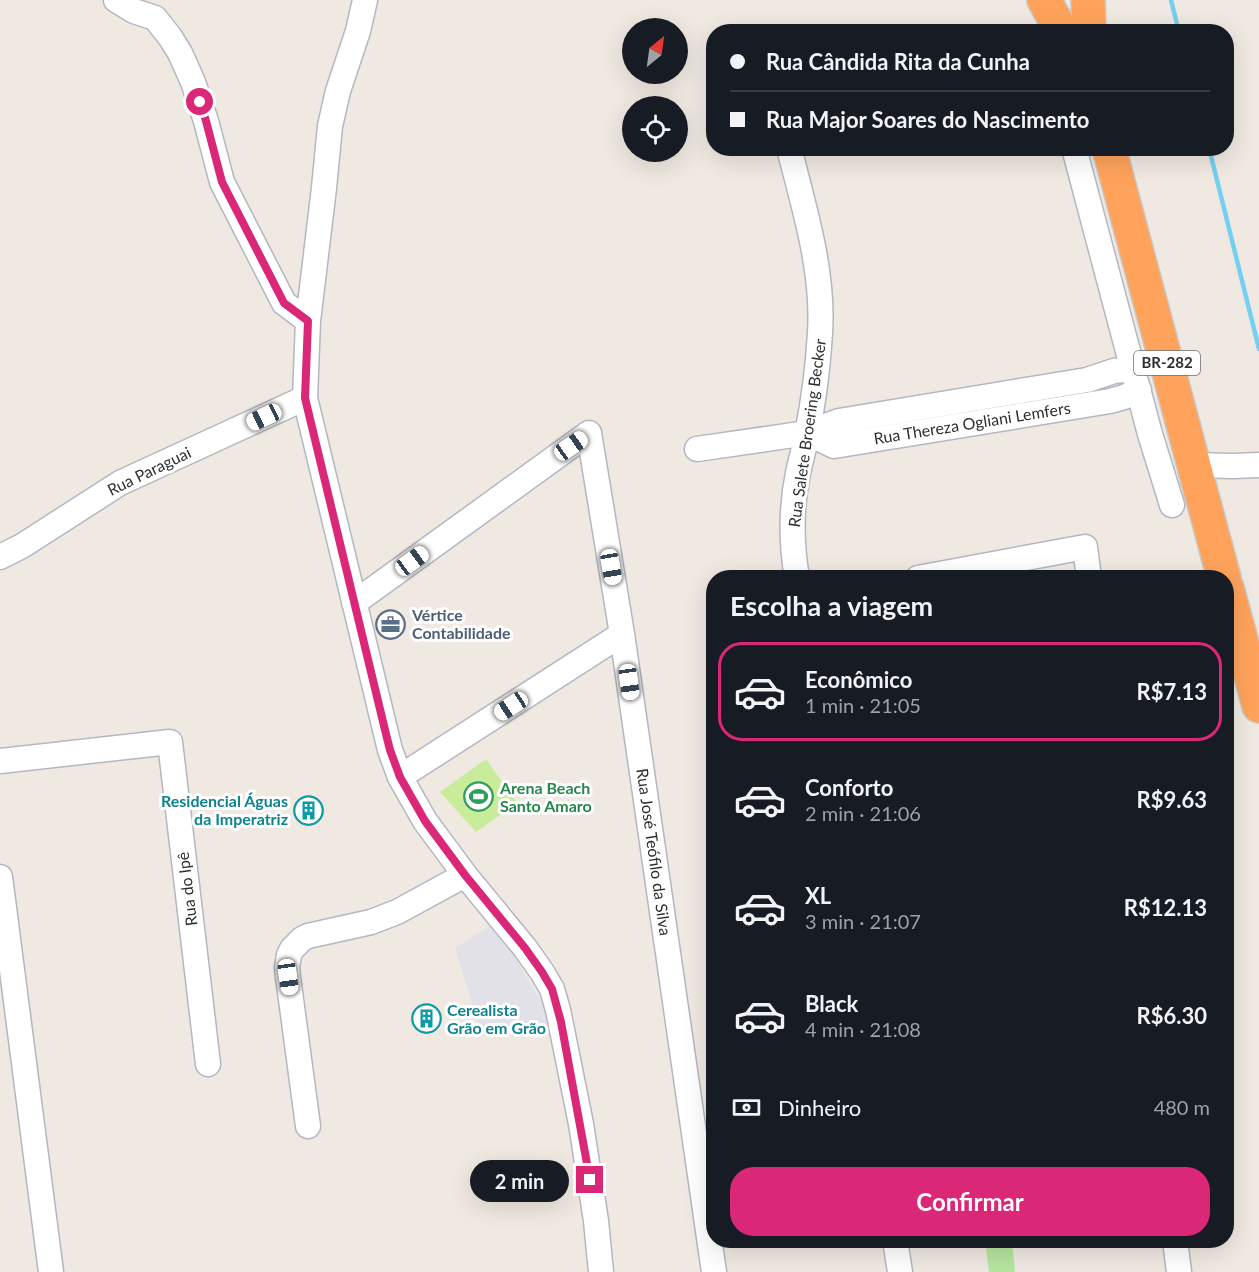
<!DOCTYPE html>
<html lang="pt">
<head>
<meta charset="utf-8">
<style>
  body { margin:0; font-family:Lato,sans-serif; background:#20242c; color:#f1f3f6; height:100vh; display:flex; flex-direction:column; font-size:22px; white-space:nowrap }
  * { box-sizing:border-box; margin:0 }
  p { font-size:20px; color:#9ea1a6 }
  .icon { flex:none; width:33px; height:33px; fill:none; stroke:currentColor; stroke-width:2; stroke-linecap:round; stroke-linejoin:round }
  .map { position:relative; flex:1; overflow:hidden }
  .panel { position:absolute; left:706px; top:570px; width:528px; height:678px; display:flex; flex-direction:column; background:#171b24; border-radius:24px; box-shadow:0 6px 24px #0002 }
  .panel>* { flex:none }
  .top-card { position:absolute; left:706px; top:24px; width:528px; height:132px; border-radius:24px; box-shadow:0 6px 24px #0002; display:grid; align-content:center; height:132px; padding:0 24px; background:#171b24 }
  .needle { width:39px; rotate:29deg }
  .buttons { position:absolute; left:622px; top:18px; display:grid; gap:12px }
  .buttons a { display:grid; place-items:center; width:66px; height:66px; border-radius:50%; background:#171b24; box-shadow:0 6px 24px #0002; font-size:30px }
  .end { position:absolute; width:27px; height:27px; margin:-14px; border:8px solid #db2777; background:#fff; box-shadow:0 0 0 3px #fff }
  .from { border-radius:50% }
  .bubble { position:absolute; height:42px; border-radius:21px; background:#171b24; box-shadow:0 6px 24px #0002; font-size:20px; font-weight:700; line-height:42px; text-align:center }
  .car { position:absolute; width:18px; height:36px; margin:-18px -9px; border-radius:8px; box-shadow:0 0 4px 2px #0007; background:linear-gradient(#fff 24%,#345 0 40%,#fff 0 76%,#345 0 86%,#fff 0) }
  .top-card b { display:flex; align-items:center; gap:21px; height:57px; font-size:22px }
  .top-card b+b { border-top:2px solid #363941 }
  .top-card i { width:15px; height:15px; background:#f1f3f6 }
  ul { padding:0; list-style:none }
  li { display:flex; align-items:center; gap:18px; height:99px; margin:0 12px 9px; padding:0 12px; border:3px solid transparent; border-radius:24px }
  li div { flex:1 }
  li b { display:block; font-size:22px }
  li em { font-style:normal; font-weight:700 }
  li.active { border-color:#db2777 }
  li>.icon { width:54px; height:54px; stroke-width:1.5 }
  h2 { padding:0 24px; font-size:27px; line-height:72px }
  .pay { display:flex; align-items:center; gap:15px; height:66px; padding:0 24px; font-size:22px }
  .pay p { margin-inline-start:auto }
  .cta { display:flex; gap:12px; margin-top:auto; padding:12px 24px }
  .cta a { flex:1; height:69px; border-radius:24px; background:#db2777; color:#fff; font-size:24px; font-weight:700; line-height:69px; text-align:center }
  .map>svg:first-child { display:block }
  .industrial { fill:#e3e1e8 }
  .green { fill:#b6e59e }
  .pitch { fill:#c9ec9a }
  .lines { fill:none; stroke-linecap:round; stroke-linejoin:round }
  .stream { stroke:#75cff0; stroke-width:4.5 }
  .minor-casing { stroke:#b4b7c1; stroke-width:27 }
  .highway-casing { stroke:#c9c9c9; stroke-width:36 }
  .minor { stroke:#fff; stroke-width:24 }
  .highway { stroke:#ffa35c; stroke-width:33 }
  .route { stroke:#db2777; stroke-width:8 }
  .labels { text-anchor:middle; stroke-width:6; stroke-linejoin:round; paint-order:stroke }
  .shield { fill:#fff; stroke:#6d6d6d; stroke-width:1.5 }
  .shield-label { font-size:15px; font-weight:bold; fill:#2e2e2e }
  .street-label { font-size:16px; fill:#2e2e2e; stroke:#fff }
  .service-label { font-size:16px; font-weight:bold; fill:#4e5e75; stroke:#fff; text-anchor:start }
  .leisure-label { font-size:16px; font-weight:bold; fill:#27864d; stroke:#fff; text-anchor:start }
  .culture-label { font-size:16px; font-weight:bold; fill:#0d838f; stroke:#fff; text-anchor:end }
</style>
</head>
<body>
<div class="map">
<svg width="1259" height="1272" viewBox="0 0 1259 1272">
  <rect width="100%" height="100%" fill="#efe9e1"/>
  <path class="industrial" d="M495,923L554,1024L482,1036L455,948Z"/>
  <path class="green" d="M985,1241H1012L1015,1272H989Z"/>
  <path class="pitch" d="M486,759L517,803L476,832L440,792Z"/>
  <g class="lines">
    <path class="stream" d="M1171,0L1179,32
      M1209,148L1259,349"/>
    <defs>
      <path id="minor" d="M116,0L134,11L155,18L170,37L180,53L193,82L206,121L222,182L284,303L308,321
        M365,0L358,31L338,91L330,126L324,188L308,321L305,398L390,750L400,777L425,821L465,875L525,948L542,972L552,989L558,1010L581,1124L596,1221L601,1272
        M789,148C804,208 824,270 820,333C818,366 814,400 807,433C805,446 801,459 798,473C791,507 791,543 797,578
        M1074,148L1150,434L1172,505
        M807,433L834,446L1110,401L1124,397L1139,390
        M697,449L807,433L839,421L1087,380L1114,371L1133,369
        M1194,465L1233,466L1259,465
        M0,557L22,546L120,483L305,398
        M918,578L1085,547L1089,578
        M354,603L589,433L622,634L714,1272
        M0,761L170,742L208,1064
        M400,777L622,634
        M0,877L51,1272
        M308,1126L288,977L287,967L289,955L292,949L302,939L308,936L371,922L397,912L465,875
        M895,1240L900,1272
        M1175,1240L1179,1272"/>
      <path id="highway" d="M1044,0L1062,32
        M1088,0L1089,32
        M1109,148L1224,578
        M1227,588L1259,706"/>
    </defs>
    <use href="#minor" class="minor-casing"/>
    <use href="#highway" class="highway-casing"/>
    <use href="#minor" class="minor"/>
    <use href="#highway" class="highway"/>
  </g>
  <g class="lines">
    <path class="route" d="M200,102L206,121L222,182L284,303L308,321L305,398L385,730L390,750L400,777L425,821L465,875L525,948L542,972L552,989L561,1022L590,1180"/>
  </g>
  <defs>
    <symbol id="office-ring" viewBox="-11 -11 22 22"><circle r="9.5" fill="#fff" stroke="#5c6f8a" stroke-width="1.5"/><path d="M-6-3h4V-5.5h4V-3h4V5H-6ZM-1-4.5V-3h2v-1.5ZM-6 0V1H6V0Z" fill="#5c6f8a"/></symbol>
    <symbol id="stadium-ring" viewBox="-11 -11 22 22"><circle r="9.5" fill="#fff" stroke="#2e9e5b" stroke-width="1.5"/><path d="M0-5a6.5 5 0 1 0 0 10a6.5 5 0 1 0 0-10ZM-3.5-1.8h7v3.6h-7Z" fill="#2e9e5b"/></symbol>
    <symbol id="building-ring" viewBox="-11 -11 22 22"><circle r="9.5" fill="#fff" stroke="#0f9aa8" stroke-width="1.5"/><path d="M-4-6H4V6H1V3H-1V6H-4ZM-2.5-4.3h1.7v1.8h-1.7ZM.8-4.3h1.7v1.8H.8ZM-2.5-1h1.7V.8h-1.7ZM.8-1h1.7V.8H.8Z" fill="#0f9aa8"/></symbol>
  </defs>
  <g fill-rule="evenodd">
    <use href="#office-ring" x="374" y="608" width="33" height="33"/>
    <use href="#stadium-ring" x="462" y="780" width="33" height="33"/>
    <use href="#building-ring" x="292" y="794" width="33" height="33"/>
    <use href="#building-ring" x="410" y="1002" width="33" height="33"/>
  </g>
  <g class="labels">
    <rect class="shield" x="1134" y="351" width="66" height="24" rx="4.5"/>
    <g class="shield-label">
      <text x="1167" y="368">BR-282</text>
    </g>
    <g class="street-label">
      <text transform="translate(972 423) rotate(-9)" y="6">Rua Thereza Ogliani Lemfers</text>
      <text transform="translate(807 433) rotate(-82)" y="6">Rua Salete Broering Becker</text>
      <text transform="translate(149 471) rotate(-26)" y="6">Rua Paraguai</text>
      <text transform="translate(654 852) rotate(82)" y="6">Rua José Teófilo da Silva</text>
      <text transform="translate(187 889) rotate(-97)" y="6">Rua do Ipê</text>
    </g>
    <g class="service-label">
      <text x="412" y="621">Vértice<tspan x="412" dy="18">Contabilidade</tspan></text>
    </g>
    <g class="leisure-label">
      <text x="500" y="794">Arena Beach<tspan x="500" dy="18">Santo Amaro</tspan></text>
    </g>
    <g class="culture-label">
      <text x="288" y="807">Residencial Águas<tspan x="288" dy="18">da Imperatriz</tspan></text>
      <text x="447" y="1016" text-anchor="start">Cerealista<tspan x="447" dy="18">Grão em Grão</tspan></text>
    </g>
  </g>
</svg>
<div class="buttons">
<a><svg class="needle" viewBox="-14 -14 28 28"><path d="M0-13l5 13h-10z" fill="#e53935"/><path d="M0 13l5-13h-10z" fill="#9ea1a6"/></svg></a>
<a><svg class="icon" aria-label="locate" viewBox="0 0 24 24"><circle cx="12" cy="12" r="6"/><path d="M12 2v4M12 18v4M2 12h4M18 12h4"/></svg></a>
</div>
<i class="end from" style="left:200px;top:102px"></i>
<i class="end" style="left:590px;top:1180px"></i>
<div class="bubble" style="left:470px;top:1160px;width:99px">2 min</div>
<i class="car" style="left:264px;top:417px;rotate:245deg"></i>
<i class="car" style="left:571px;top:446px;rotate:55deg"></i>
<i class="car" style="left:412px;top:561px;rotate:54deg"></i>
<i class="car" style="left:611px;top:567px;rotate:170deg"></i>
<i class="car" style="left:629px;top:682px;rotate:172deg"></i>
<i class="car" style="left:511px;top:706px;rotate:237deg"></i>
<i class="car" style="left:288px;top:977px;rotate:172deg"></i>
<div class="top-card">
<b><i class="from"></i>Rua Cândida Rita da Cunha</b>
<b><i></i>Rua Major Soares do Nascimento</b>
</div>
<section class="panel">
<h2>Escolha a viagem</h2>
<ul>
<li class="active"><svg class="icon" aria-label="car" viewBox="0 0 24 24"><path d="M5 17H2v-5l4-1 3-4h7l3 4 3 1v5h-3M9 17h6M6 11h13"/><circle cx="7" cy="17" r="2"/><circle cx="17" cy="17" r="2"/></svg><div><b>Econômico</b><p>1 min · 21:05</p></div><em>R$7.13</em></li>
<li><svg class="icon" aria-label="car" viewBox="0 0 24 24"><path d="M5 17H2v-5l4-1 3-4h7l3 4 3 1v5h-3M9 17h6M6 11h13"/><circle cx="7" cy="17" r="2"/><circle cx="17" cy="17" r="2"/></svg><div><b>Conforto</b><p>2 min · 21:06</p></div><em>R$9.63</em></li>
<li><svg class="icon" aria-label="car" viewBox="0 0 24 24"><path d="M5 17H2v-5l4-1 3-4h7l3 4 3 1v5h-3M9 17h6M6 11h13"/><circle cx="7" cy="17" r="2"/><circle cx="17" cy="17" r="2"/></svg><div><b>XL</b><p>3 min · 21:07</p></div><em>R$12.13</em></li>
<li><svg class="icon" aria-label="car" viewBox="0 0 24 24"><path d="M5 17H2v-5l4-1 3-4h7l3 4 3 1v5h-3M9 17h6M6 11h13"/><circle cx="7" cy="17" r="2"/><circle cx="17" cy="17" r="2"/></svg><div><b>Black</b><p>4 min · 21:08</p></div><em>R$6.30</em></li>
</ul>
<div class="pay"><svg class="icon" aria-label="cash" viewBox="0 0 24 24"><path d="M3 7h18v10H3z"/><circle cx="12" cy="12" r="2"/></svg>Dinheiro<p>480 m</p></div>
<div class="cta"><a>Confirmar</a></div>
</section>
</div>
</body>
</html>
